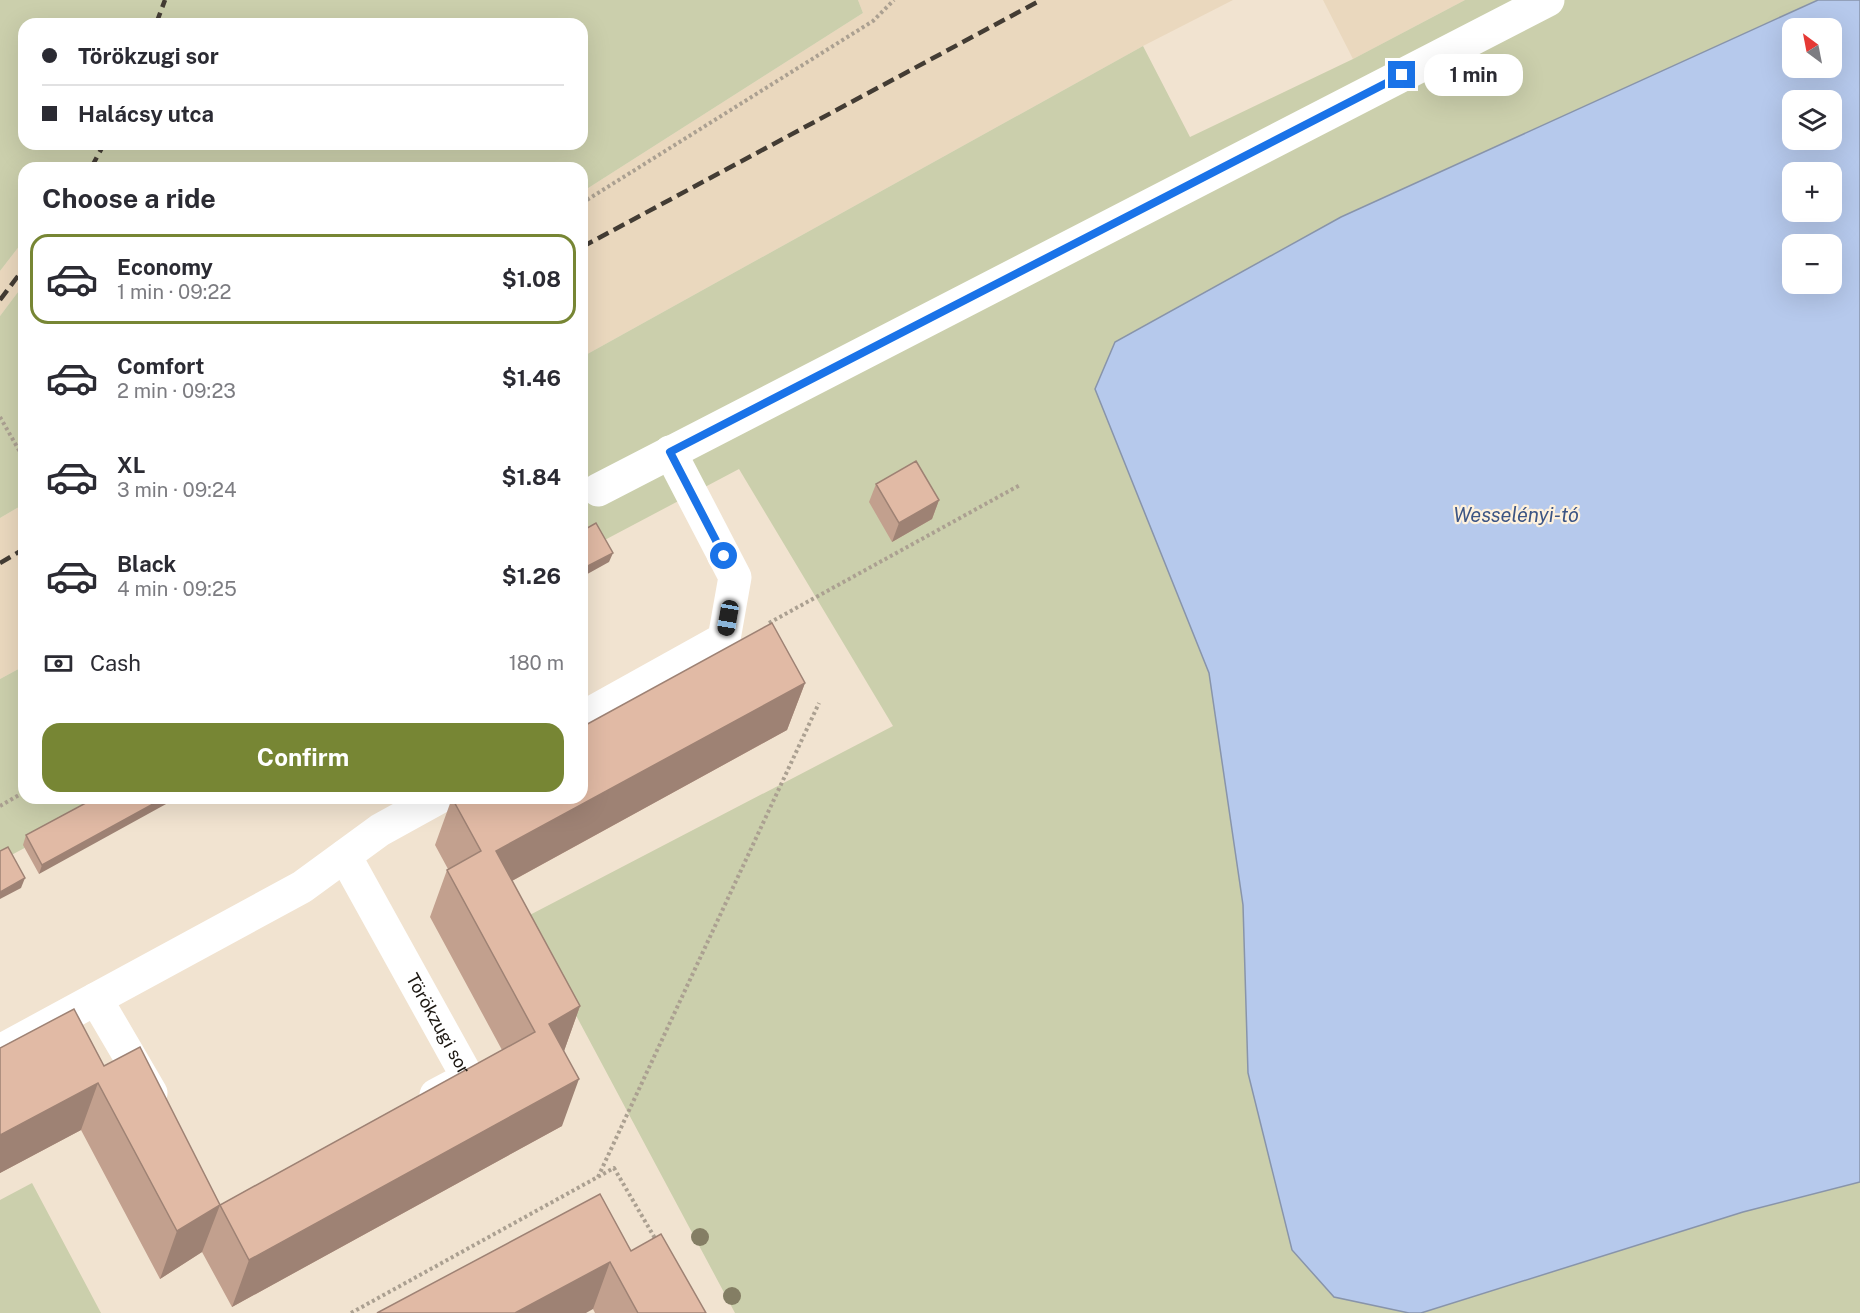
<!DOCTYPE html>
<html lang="en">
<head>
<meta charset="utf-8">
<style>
  body { margin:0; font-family:"Public Sans",sans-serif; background:#f2f2f3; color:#2b2b33; height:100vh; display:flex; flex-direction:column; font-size:22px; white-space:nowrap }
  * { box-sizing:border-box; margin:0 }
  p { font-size:20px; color:#7c7c81 }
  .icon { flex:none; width:33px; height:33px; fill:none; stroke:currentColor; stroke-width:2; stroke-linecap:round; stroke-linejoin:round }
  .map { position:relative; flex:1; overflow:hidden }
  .details { position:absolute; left:18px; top:162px; width:570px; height:642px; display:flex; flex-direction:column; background:#fff; border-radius:18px; box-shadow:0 6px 24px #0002 }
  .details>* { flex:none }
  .hud { position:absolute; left:18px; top:18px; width:570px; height:132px; border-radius:18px; box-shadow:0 6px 24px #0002; display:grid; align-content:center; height:132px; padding:0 24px; background:#fff }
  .needle { width:39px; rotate:328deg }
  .buttons { position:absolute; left:1782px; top:18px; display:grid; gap:12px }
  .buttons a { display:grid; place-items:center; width:60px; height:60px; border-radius:12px; background:#fff; box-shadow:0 6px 24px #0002; font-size:30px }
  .end { position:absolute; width:27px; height:27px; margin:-14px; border:8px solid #1a73e8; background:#fff; box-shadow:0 0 0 3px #fff }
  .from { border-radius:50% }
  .bubble { position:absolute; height:42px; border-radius:18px; background:#fff; box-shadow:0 6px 24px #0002; font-size:20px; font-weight:700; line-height:42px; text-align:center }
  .car { position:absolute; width:18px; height:36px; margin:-18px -9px; border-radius:8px; box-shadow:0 0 4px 2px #0007; background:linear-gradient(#222 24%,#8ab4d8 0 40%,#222 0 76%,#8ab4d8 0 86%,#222 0) }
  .hud b { display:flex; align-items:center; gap:21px; height:57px; font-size:22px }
  .hud b+b { border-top:2px solid #e1e1e2 }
  .hud i { width:15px; height:15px; background:#2b2b33 }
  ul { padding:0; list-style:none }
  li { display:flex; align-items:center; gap:18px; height:90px; margin:0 12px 9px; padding:0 12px; border:3px solid transparent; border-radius:18px }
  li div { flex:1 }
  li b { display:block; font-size:22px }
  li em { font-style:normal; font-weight:700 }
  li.current { border-color:#778634 }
  li>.icon { width:54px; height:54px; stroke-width:1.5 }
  h2 { padding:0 24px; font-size:27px; line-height:72px }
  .pay { display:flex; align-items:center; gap:15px; height:66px; padding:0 24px; font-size:22px }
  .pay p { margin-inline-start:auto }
  .button { display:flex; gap:12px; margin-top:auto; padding:12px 24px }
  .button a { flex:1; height:69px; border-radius:18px; background:#778634; color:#fff; font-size:24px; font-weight:700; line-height:69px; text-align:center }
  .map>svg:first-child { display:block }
  .built { fill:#ead8be }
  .green { fill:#cbcfac; fill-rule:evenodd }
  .water { fill:#b6c9ec; stroke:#8894aa; stroke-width:1.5; fill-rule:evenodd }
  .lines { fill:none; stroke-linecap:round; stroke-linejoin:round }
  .path { stroke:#aba091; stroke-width:4; stroke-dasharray:3 3; stroke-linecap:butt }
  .street { stroke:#fff; stroke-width:33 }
  .rail { stroke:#433c34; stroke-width:4.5; stroke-dasharray:12 6; stroke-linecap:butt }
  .tree { fill:#847e64 }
  .wall { fill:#c2a08e }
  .shaded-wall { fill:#9e8274 }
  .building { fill:#e1baa5; stroke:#9e8274; stroke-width:1.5 }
  .route { stroke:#1a73e8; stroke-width:8 }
  .labels { text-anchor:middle; stroke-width:4.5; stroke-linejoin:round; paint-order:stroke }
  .street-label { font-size:18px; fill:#1c1711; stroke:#fef1dd }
  .water-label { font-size:20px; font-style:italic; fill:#3c5584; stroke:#fef1dd }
</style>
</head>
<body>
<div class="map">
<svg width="1860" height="1313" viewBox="0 0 1860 1313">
  <rect width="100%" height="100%" fill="#f1e3d0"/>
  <path class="built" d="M858,0H1233L1143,46L582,357V192L863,13Z
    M1323,0H1465L1353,59Z
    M24,240V284L0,316V271Z
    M24,504V666L0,679V518Z"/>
  <path class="green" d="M0,0H858L863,13L582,192V168H24V240L0,271ZM24,24H582V144H24Z
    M1465,0H1860V1313H735L524,918L893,726L739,469L582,552V357L1143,46L1190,137L1353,59ZM1792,28H1832V68H1792ZM1792,100H1832V140H1792ZM1792,172H1832V212H1792ZM1792,244H1832V284H1792Z
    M24,284V504L0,518V316Z
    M24,666V798H119L0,861V679Z
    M32,1183L101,1313H0V1200Z"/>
  <path class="water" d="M1818,0H1860V1182L1743,1212L1421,1313H1409L1334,1297L1292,1250L1248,1073L1243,905L1209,673L1095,389L1115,342L1341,217ZM1792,28H1832V68H1792ZM1792,100H1832V140H1792ZM1792,172H1832V212H1792ZM1792,244H1832V284H1792Z"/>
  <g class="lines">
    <path class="path" d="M582,203L873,21L894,0
      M0,417L24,459
      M769,623L1020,485
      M0,806L24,792
      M598,1177L819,703
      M351,1313L614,1168L656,1240"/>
    <g class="street">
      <path d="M598,490L1548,0"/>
      <path d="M582,718L724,639L735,577L670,452"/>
      <path id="s1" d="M345,856L468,1078L436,1095"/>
      <path d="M96,999L151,1093"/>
      <path d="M0,1051L302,887L380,830L438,798"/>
    </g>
    <path class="rail" d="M156,24L165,0
      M91,168L104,144
      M582,247L1041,0
      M0,300L24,268
      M0,563L24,549"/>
  </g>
  <g class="tree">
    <circle cx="700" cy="1237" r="9"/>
    <circle cx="732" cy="1296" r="9"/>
  </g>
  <path class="wall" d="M876,484L939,500L932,519L892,542L869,502Z
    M805,683L787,730L512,881L580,1006L564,1051L562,1126L232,1307L202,1252L160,1279L81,1130L0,1173V1048L104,1066L220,1205L502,1050L430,917L447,870L448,869L435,845L452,798Z
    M95,798L39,874L23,845L26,835Z
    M631,1251L706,1313H595L593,1309L377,1313Z"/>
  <path class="shaded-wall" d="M939,500L932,519L892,542L899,523Z
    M613,553L609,562L582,577V569Z
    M805,683L787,730L479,899L496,851Z
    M164,798H177L39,874L42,865Z
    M25,878L21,888L0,899V892Z
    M580,1006L563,1054L549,1024Z
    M579,1079L562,1126L232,1307L249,1260Z
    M98,1083L81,1130L0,1173V1135Z
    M220,1205L202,1252L160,1279L177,1231Z
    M610,1262L593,1309L586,1313H515Z"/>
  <path class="building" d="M916,461L939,500L899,523L876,484Z
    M596,523L613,553L582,569V531Z
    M772,623L805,683L496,851L580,1006L549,1024L579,1079L249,1260L220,1205L535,1032L447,870L481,851L452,798H582V727Z
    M95,798H164L42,865L26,835Z
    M8,847L25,878L0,892V851Z
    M74,1009L104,1066L140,1047L220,1205L177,1231L98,1083L0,1135V1048Z
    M600,1194L631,1251L661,1234L706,1313H638L610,1262L515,1313H377Z"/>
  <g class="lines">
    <path class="route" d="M724,556L670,452L1402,75"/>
  </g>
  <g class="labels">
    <g class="street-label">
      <text dy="6" stroke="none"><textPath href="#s1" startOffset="192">Törökzugi sor</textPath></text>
    </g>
    <g class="water-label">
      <text x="1516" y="522">Wesselényi-tó</text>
    </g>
  </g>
</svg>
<div class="buttons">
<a><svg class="needle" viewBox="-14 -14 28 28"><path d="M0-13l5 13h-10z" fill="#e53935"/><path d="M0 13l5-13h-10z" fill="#7c7c81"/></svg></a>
<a><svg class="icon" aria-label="layers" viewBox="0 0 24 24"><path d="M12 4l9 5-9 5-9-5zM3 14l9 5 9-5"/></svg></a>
<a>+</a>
<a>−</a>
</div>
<i class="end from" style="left:724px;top:556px"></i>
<i class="end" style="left:1402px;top:75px"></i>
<div class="bubble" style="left:1424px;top:54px;width:99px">1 min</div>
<i class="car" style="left:728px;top:618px;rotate:190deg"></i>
<div class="hud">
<b><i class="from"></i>Törökzugi sor</b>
<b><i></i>Halácsy utca</b>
</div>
<section class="details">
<h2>Choose a ride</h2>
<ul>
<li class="current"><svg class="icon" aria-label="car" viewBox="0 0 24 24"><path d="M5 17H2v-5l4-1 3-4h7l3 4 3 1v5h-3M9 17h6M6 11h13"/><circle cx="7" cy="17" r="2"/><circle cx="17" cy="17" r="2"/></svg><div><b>Economy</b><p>1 min · 09:22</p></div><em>$1.08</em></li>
<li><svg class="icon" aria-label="car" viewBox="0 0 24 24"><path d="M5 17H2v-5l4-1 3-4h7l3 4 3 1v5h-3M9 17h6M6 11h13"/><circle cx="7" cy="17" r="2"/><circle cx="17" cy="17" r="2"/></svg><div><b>Comfort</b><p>2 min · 09:23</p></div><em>$1.46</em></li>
<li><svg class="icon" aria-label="car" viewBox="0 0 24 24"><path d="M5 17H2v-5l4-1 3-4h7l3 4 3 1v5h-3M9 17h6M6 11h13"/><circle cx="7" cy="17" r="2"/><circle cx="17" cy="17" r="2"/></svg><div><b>XL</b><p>3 min · 09:24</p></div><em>$1.84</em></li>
<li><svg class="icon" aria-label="car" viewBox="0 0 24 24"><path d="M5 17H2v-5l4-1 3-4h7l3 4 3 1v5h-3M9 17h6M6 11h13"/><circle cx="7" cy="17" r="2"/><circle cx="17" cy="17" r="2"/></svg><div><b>Black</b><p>4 min · 09:25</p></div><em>$1.26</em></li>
</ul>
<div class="pay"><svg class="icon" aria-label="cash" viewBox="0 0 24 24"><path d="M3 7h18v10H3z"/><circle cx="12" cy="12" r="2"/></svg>Cash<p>180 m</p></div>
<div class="button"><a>Confirm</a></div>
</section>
</div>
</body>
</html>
